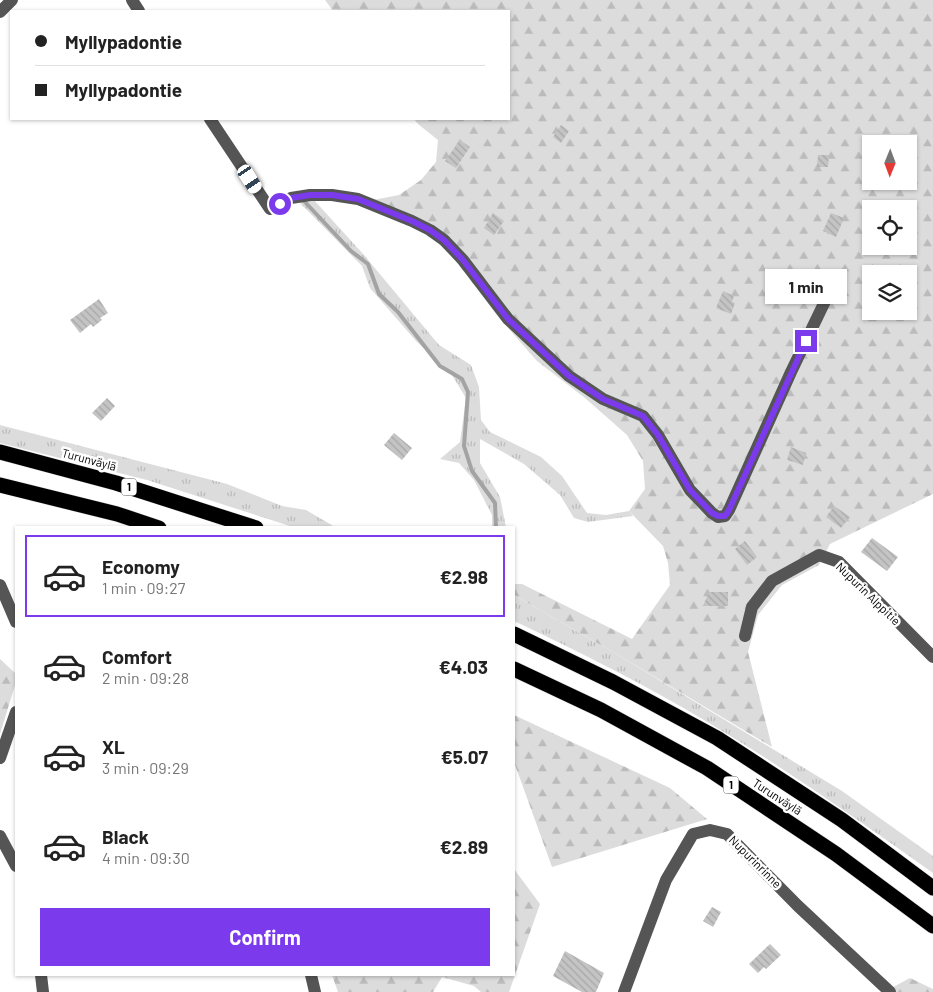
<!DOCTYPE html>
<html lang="en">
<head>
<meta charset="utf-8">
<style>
  body { margin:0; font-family:Barlow,sans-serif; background:#f2f2f2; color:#222; height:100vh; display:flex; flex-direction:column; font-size:19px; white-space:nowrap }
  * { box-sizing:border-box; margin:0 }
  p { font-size:16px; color:#767676 }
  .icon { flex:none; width:28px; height:28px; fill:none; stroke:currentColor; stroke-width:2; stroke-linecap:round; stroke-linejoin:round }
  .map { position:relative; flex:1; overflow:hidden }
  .drawer { position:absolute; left:15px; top:526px; width:500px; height:450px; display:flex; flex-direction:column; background:#fff; border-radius:0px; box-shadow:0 1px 4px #0004 }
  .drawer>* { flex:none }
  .banner { position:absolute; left:10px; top:10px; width:500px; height:110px; border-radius:0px; box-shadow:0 1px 4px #0004; display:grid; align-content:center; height:110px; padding:0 25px; background:#fff }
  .needle { width:32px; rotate:181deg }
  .tools { position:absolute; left:862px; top:135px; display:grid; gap:10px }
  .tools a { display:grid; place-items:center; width:55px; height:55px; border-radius:0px; background:#fff; box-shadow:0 1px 4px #0004; font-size:25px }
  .end { position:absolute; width:22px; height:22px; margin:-11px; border:6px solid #7c3aed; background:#fff; box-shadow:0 0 0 2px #fff }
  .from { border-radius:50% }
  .bubble { position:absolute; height:35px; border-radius:0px; background:#fff; box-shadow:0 1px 4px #0004; font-size:16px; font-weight:700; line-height:35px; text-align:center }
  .car { position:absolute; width:15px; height:30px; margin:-15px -8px; border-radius:6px; box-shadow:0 0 4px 1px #0007; background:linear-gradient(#fff 24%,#345 0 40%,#fff 0 76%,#345 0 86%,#fff 0) }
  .banner b { display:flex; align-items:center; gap:18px; height:48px; font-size:19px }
  .banner b+b { border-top:1px solid #e0e0e0 }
  .banner i { width:12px; height:12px; background:#222 }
  ul { padding:9px 0 0; list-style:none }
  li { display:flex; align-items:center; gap:15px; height:82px; margin:0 10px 8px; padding:0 15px; border:2px solid transparent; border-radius:0px }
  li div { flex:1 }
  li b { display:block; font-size:19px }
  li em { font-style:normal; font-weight:700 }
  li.selected { border-color:#7c3aed }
  li>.icon { width:45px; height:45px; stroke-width:1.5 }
  .action { display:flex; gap:10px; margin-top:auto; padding:10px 25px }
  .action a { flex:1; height:58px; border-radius:0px; background:#7c3aed; color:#fff; font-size:20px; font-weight:700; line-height:58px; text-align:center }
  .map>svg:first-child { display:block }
  .grass { fill:url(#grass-tufts) }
  .forest { fill:url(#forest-firs); fill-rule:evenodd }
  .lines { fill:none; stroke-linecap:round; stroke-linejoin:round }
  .stream { stroke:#a3a3a3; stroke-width:4 }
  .building { fill:url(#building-back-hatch) }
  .highway-casing { stroke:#dbdbdb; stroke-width:16 }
  .minor { stroke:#555; stroke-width:12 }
  .highway { stroke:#000; stroke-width:15 }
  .route { stroke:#7c3aed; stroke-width:6 }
  .labels { text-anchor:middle; stroke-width:5; stroke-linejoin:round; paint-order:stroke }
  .shield { fill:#fff; stroke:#4c4c4c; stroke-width:1 }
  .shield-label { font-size:11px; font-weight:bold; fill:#000 }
  .street-label { font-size:12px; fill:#000; stroke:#fff }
</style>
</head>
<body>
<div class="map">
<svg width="933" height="992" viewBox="0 0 933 992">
  <defs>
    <pattern id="grass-tufts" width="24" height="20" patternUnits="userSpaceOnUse" patternTransform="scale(1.25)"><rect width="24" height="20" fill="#dcdcdc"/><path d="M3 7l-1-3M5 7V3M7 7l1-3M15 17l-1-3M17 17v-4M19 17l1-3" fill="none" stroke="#bbb"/></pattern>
    <pattern id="forest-firs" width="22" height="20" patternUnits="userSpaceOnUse" patternTransform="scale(1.25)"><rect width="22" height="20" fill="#dcdcdc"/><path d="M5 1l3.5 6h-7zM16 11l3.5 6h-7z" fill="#bbb"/></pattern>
    <pattern id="building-back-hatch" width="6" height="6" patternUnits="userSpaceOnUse" patternTransform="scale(1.25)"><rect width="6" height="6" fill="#c4c4c4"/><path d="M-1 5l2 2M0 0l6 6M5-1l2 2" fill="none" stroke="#a7a7a7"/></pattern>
  </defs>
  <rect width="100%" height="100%" fill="#fff"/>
  <path class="grass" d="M313,199L364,255L439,345L471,365L479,387L481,420L490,432L541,457L562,476L587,513L606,515L629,511L633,516L588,522L574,518L560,495L524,464L480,439V463L500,497L506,527H492V515L474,480L459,463L440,459L460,442L466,398L450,372L416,341L370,288L362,266L299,202Z
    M0,425L227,484L282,506L306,510L335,527H293L147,480L0,443Z
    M514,595L618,655L842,791L933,856V873C860,821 786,769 709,723C646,685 580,652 514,621Z"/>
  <path class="forest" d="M325,0H933V494L830,544L819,565L782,585L758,615L748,652L772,747L618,655L514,595V584H522L632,639L670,585L668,563L663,546L629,511L645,489L643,461L627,435L585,398L537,361L500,319L445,247L373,200L399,195L421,180L436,162L438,140L418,124L414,119H509V11H333ZM871,144H909V181H871ZM871,209H909V246H871ZM871,274H909V311H871Z
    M0,659L16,674V682L0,734Z
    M514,715L670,788L707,819L552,867L514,762Z
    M514,869L540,904L509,992H481L474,986L442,977L433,992H338L332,975H514Z
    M910,978L933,989V992H884Z"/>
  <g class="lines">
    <path class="stream" d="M304,201L351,251L368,264L379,294L398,312L440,366L462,379L468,392L464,446L472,471L495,503L496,528"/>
  </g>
  <path class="building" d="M561,125L569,131L561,143L553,137Z
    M460,140L470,147L456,168L445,161Z
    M818,155H829L828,167H817Z
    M493,213L504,221L494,235L484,228Z
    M831,213L844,218L836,237L823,231Z
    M723,291L734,296L732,302L735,303L731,314L716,308Z
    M99,299L108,313L100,318L102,320L93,327L91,324L80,333L70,320Z
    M107,398L115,406L101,421L92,413Z
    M394,433L412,448L402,460L384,445Z
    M791,447L806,453L803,465L787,460Z
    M834,506L850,517L841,528L826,517Z
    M872,538L898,557L887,571L861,552Z
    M745,541L757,557L747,565L735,549Z
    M709,592H728V606H703Z
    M712,907L721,912L713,927L703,921Z
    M770,944L781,955L766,969L764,967L758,973L749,964Z
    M565,951L604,973L596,992H582L553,976Z"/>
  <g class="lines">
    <defs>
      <path id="highway" d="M0,452L116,483L256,528
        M0,485L117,514L159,528
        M514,634L613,682L717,738L842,820L933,888
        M514,669L601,710L707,768L836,854L933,926"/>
    </defs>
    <use href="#highway" class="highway-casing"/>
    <path class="minor" d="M132,0L139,11
      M0,12L12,0
      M210,119L270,209L291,198L310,195H332L358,199L412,221L430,230L444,240L463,260L508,319L569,376L603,399L643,416L658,435L690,490L712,513L718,517L725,516L729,510L791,372L828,295
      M0,585L16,622
      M745,636L752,607L772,581L819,555L839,562L933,657
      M0,758L16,712
      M0,836L16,866
      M41,975L43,992
      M311,975L315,992
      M624,992L666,880L693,834L710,830L727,834L798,906L890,992"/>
    <use href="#highway" class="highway"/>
  </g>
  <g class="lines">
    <path class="route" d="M280,204L291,198L310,195H332L358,199L412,221L430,230L444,240L463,260L508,319L569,376L603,399L643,416L658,435L690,490L712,513L718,516H725L729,510L806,341"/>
  </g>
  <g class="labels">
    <g class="shield">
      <rect x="121.5" y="478.5" width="15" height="17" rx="4"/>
      <rect x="723.5" y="776.5" width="15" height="17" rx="4"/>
    </g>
    <g class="shield-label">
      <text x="129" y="491">1</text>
      <text x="731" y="789">1</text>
    </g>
    <g class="street-label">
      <text transform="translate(89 460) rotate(15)" y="4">Turunväylä</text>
      <text transform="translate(868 594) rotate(44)" y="4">Nupurin Alppitie</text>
      <text transform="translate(777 797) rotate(33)" y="4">Turunväylä</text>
      <text transform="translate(755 862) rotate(45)" y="4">Nupurinrinne</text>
    </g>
  </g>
</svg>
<div class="tools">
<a><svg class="needle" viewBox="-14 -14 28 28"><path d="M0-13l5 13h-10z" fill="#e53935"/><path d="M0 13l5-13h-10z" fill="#767676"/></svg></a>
<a><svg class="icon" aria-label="locate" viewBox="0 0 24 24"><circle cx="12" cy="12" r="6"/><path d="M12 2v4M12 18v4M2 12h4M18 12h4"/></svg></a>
<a><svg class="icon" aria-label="layers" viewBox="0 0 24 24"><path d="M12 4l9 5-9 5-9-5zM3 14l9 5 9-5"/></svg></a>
</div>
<i class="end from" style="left:280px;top:204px"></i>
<i class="end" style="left:806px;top:341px"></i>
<div class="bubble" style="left:765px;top:269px;width:82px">1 min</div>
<i class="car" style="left:250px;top:179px;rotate:147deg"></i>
<div class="banner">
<b><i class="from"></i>Myllypadontie</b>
<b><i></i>Myllypadontie</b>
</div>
<section class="drawer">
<ul>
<li class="selected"><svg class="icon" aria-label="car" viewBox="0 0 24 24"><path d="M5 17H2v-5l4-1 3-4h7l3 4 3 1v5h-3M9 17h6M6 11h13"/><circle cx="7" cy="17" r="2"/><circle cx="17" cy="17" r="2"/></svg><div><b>Economy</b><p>1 min · 09:27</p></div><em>€2.98</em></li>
<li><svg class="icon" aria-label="car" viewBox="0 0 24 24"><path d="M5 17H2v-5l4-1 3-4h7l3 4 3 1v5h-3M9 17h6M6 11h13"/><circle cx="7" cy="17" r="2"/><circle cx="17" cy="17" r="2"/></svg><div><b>Comfort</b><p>2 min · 09:28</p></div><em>€4.03</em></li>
<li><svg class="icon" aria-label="car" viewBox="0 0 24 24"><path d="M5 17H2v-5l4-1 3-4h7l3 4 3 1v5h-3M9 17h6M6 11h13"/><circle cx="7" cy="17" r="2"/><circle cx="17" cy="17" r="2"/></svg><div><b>XL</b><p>3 min · 09:29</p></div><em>€5.07</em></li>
<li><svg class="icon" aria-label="car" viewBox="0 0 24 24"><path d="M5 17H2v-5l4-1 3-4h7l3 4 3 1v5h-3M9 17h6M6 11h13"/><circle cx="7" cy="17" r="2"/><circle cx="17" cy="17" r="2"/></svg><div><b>Black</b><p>4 min · 09:30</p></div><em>€2.89</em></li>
</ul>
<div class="action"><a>Confirm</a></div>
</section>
</div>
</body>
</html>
